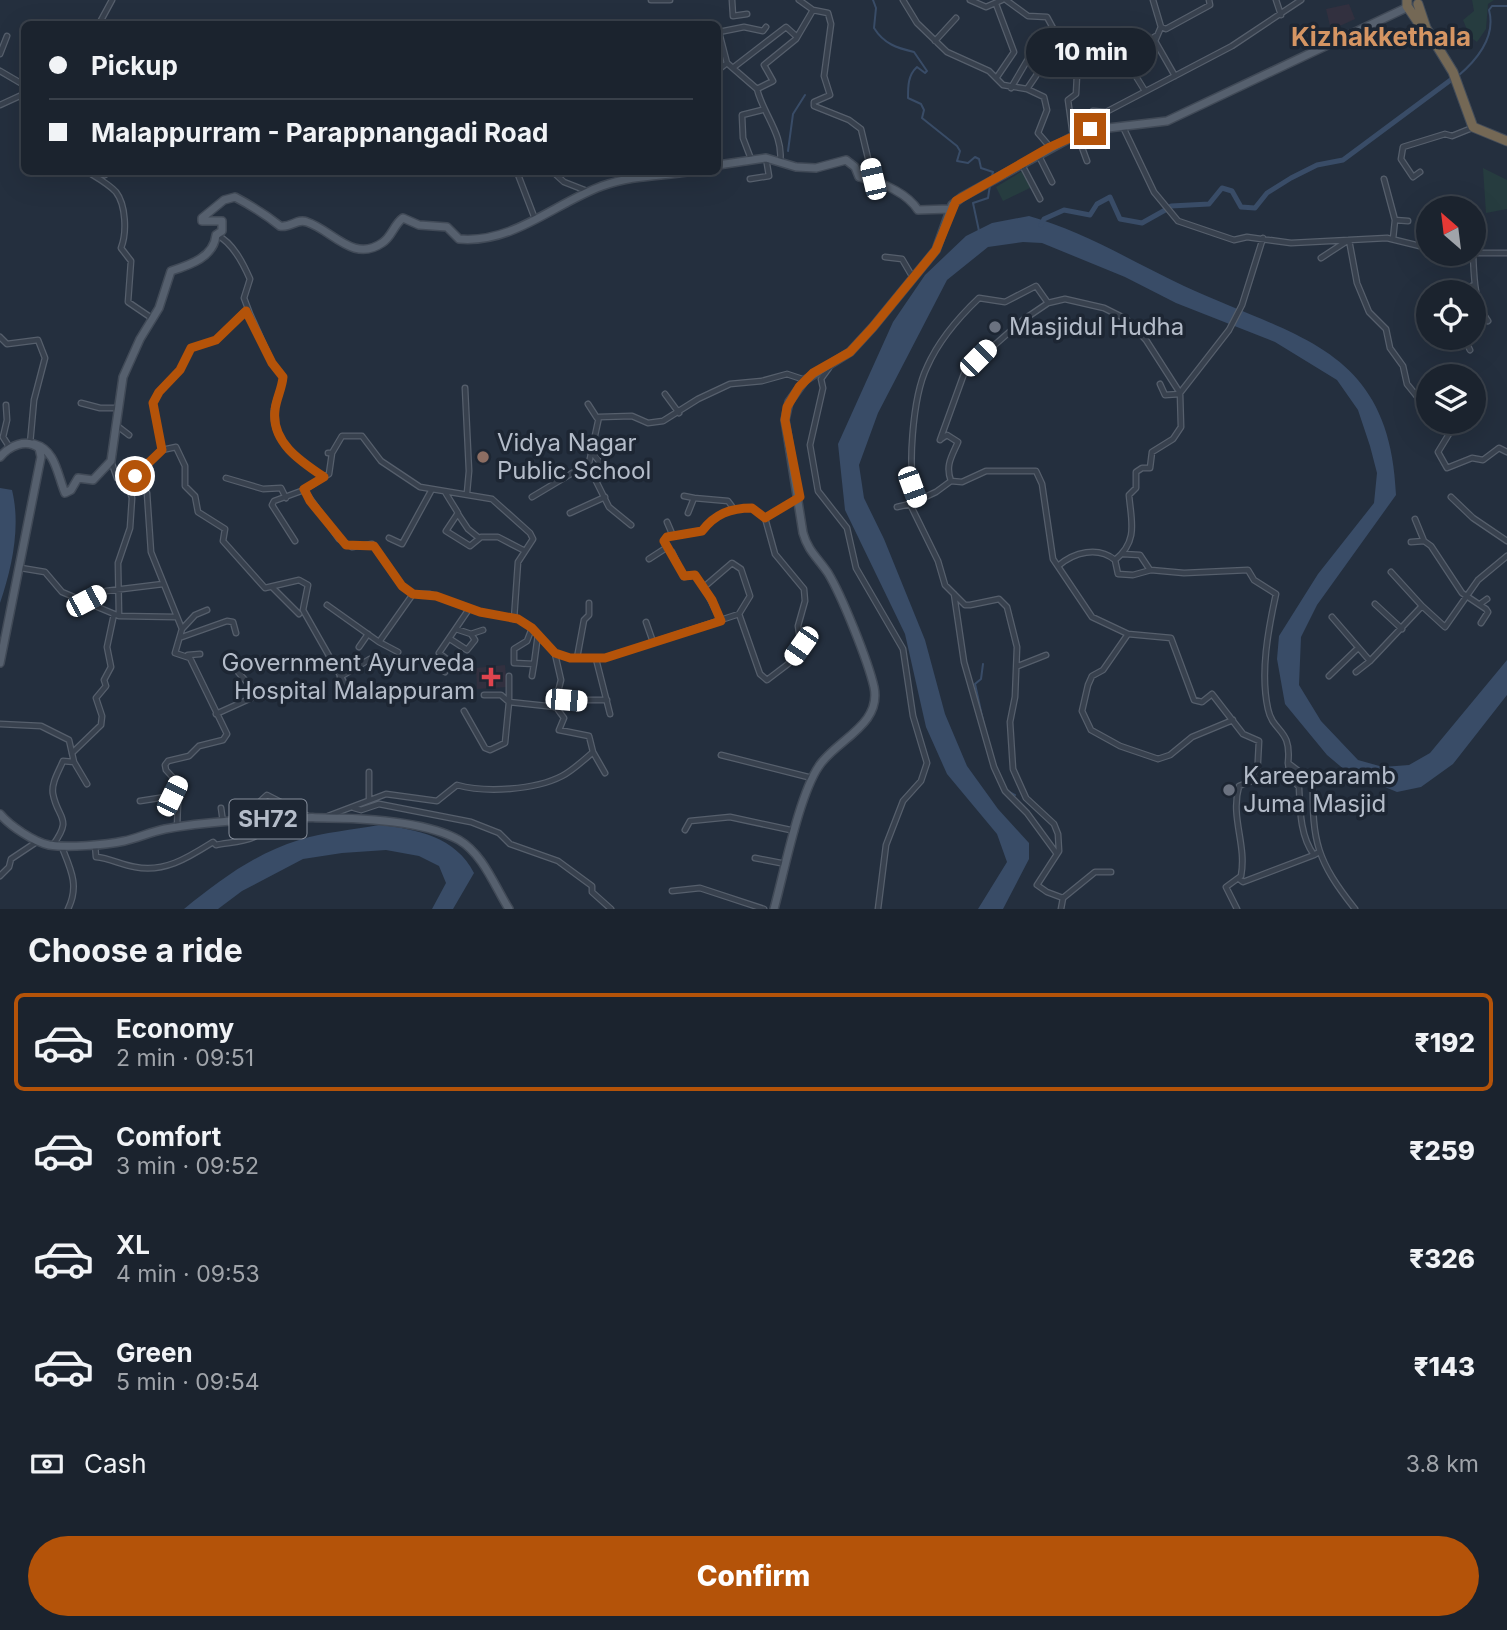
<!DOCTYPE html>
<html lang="en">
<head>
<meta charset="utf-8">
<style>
  body { margin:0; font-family:Inter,sans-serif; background:#282f3a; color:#f1f3f6; height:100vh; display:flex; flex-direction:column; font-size:26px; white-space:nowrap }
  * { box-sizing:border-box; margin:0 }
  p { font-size:23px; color:#a0a4aa }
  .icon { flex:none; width:38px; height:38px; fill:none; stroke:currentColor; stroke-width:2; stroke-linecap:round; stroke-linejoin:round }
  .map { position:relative; height:909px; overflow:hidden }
  .side { display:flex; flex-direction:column; background:#1b232e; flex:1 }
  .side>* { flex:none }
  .banner { position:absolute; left:21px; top:21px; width:700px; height:154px; border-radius:10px; box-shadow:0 7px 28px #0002,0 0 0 2px #39404a; display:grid; align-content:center; height:154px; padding:0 28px; background:#1b232e }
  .needle { width:46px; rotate:332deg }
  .controls { position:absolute; left:1416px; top:196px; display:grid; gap:14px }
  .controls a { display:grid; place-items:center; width:70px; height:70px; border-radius:50%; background:#1b232e; box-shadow:0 7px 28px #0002,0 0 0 2px #39404a; font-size:35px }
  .end { position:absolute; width:32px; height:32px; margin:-16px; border:9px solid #b45309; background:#fff; box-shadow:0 0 0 4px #fff }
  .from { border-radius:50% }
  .bubble { position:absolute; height:49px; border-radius:24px; background:#1b232e; box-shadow:0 7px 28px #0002,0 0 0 2px #39404a; font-size:23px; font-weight:800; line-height:49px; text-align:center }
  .car { position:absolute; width:21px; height:42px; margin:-21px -10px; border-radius:9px; box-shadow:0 0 5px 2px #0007; background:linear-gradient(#fff 24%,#345 0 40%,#fff 0 76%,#345 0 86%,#fff 0) }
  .banner b { display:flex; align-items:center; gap:24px; height:66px; font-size:26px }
  .banner b+b { border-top:2px solid #39404a }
  .banner i { width:18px; height:18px; background:#f1f3f6 }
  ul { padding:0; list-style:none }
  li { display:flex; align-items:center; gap:21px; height:98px; margin:0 14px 10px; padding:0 14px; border:4px solid transparent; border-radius:10px }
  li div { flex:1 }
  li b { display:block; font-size:26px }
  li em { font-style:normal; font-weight:800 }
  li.selected { border-color:#b45309 }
  li>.icon { width:63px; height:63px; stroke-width:1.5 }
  h2 { padding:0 28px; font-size:32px; line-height:84px }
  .pay { display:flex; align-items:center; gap:18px; height:77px; padding:0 28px; font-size:26px }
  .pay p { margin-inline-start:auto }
  .button { display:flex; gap:14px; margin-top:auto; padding:14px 28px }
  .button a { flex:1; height:80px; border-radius:42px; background:#b45309; color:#fff; font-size:28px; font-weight:800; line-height:80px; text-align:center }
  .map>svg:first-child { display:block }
  .medical { fill:#32303f }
  .green { fill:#263c3f }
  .water { fill:#394c67 }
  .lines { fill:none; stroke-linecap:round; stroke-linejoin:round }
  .stream { stroke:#394c67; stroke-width:2 }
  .river { stroke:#394c67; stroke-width:5 }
  .minor-casing { stroke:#565f6c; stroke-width:7 }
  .major-casing { stroke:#414a57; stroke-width:10 }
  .highway-casing { stroke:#434c59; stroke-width:11 }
  .minor { stroke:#38414e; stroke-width:4.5 }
  .major { stroke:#56606e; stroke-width:7 }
  .highway { stroke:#746855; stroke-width:9 }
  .route { stroke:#b45309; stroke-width:9 }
  .worship-dot { fill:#6b7280; stroke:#1d2633; stroke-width:2.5 }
  .education-dot { fill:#8d6e63; stroke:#1d2633; stroke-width:2.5 }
  .health-dot { fill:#e0444e; stroke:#1d2633; stroke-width:2.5 }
  .labels { text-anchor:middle; stroke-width:7; stroke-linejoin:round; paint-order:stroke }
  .shield { fill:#1d2633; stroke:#878f9c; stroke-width:2 }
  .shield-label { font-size:23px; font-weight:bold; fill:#b4bcc9 }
  .poi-label { font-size:24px; fill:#b4bcc9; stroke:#1d2633; text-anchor:start }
  .neighbourhood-label { font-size:26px; font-weight:bold; fill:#d59563; stroke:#1d2633 }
</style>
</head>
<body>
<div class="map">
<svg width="1507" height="909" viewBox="0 0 1507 909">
  <rect width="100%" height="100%" fill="#242f3e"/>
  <path class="medical" d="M1349,4L1355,19L1331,30L1326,9Z
    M505,665L507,687L477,689L476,668Z"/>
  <path class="green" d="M1472,0H1494L1488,4L1486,29L1477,42L1470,37L1463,20L1474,11Z
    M1483,168L1507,180V209L1486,213Z
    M1024,170L1032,187L1003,201L996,187Z"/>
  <path class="water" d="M1029,216C1083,231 1133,262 1184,286C1296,338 1390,347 1396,495L1317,605L1301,637L1299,685L1321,721L1358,760L1383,767L1409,765L1430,753L1507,660V695L1453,764L1421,787L1397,792L1346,771L1327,755L1285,704L1277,659L1279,636L1318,574L1374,503L1377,473L1370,446L1358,410L1337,380L1275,342L1176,303L1125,277L1042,243L1023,242L988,247L947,280L878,413L859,465L864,498L884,539L925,640L945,714L967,766L998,809L1029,843V859L1003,909H978L1007,862L997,834L947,774L926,727L905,634L845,510L838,444L893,322L925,275L966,236L992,223Z
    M0,488L12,490C21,526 12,568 0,603Z
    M379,825C417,829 456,837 474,873L453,909H432L446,883L439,866L419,856L386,850L342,853L303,859L242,891L218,909H184C220,880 254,854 299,840C324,832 353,830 379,825Z"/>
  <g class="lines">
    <path class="stream" d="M873,0L876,8L874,28C884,44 897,48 914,52L927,71L925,73L917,67C908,75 908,86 908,98L921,104L924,110L922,118L957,146L960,151L957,161L968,163L975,157L979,159L981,168L993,172L992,176
      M1458,76C1478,59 1496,36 1489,10L1492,6H1507
      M788,151L793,114L805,95
      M979,231L973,203L988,198L990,185
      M983,664L981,679L975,684L984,725
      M1008,791L1015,795"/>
    <path class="river" d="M1171,206L1209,204L1222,188L1232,191L1241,207L1255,208L1267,193L1291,178L1317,165L1343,160L1452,79
      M1041,225L1044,219L1064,210L1090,215L1097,204L1110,197L1120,219L1142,223L1167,209"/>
    <defs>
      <path id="minor" d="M651,0H670
        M732,0L733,16L747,14
        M799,0L813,10L828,13L831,24L824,76L830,95L814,102V106L849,120L861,129L873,179
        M903,0L917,23L947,52L989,71L1003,85L1027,89L1044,97L1047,110L1038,133L1050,147
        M970,0L986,7L1002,0
        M1006,0L1028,16L1047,17L1059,39L1063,38L1068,61L1077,75L1076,94L1068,100L1073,136
        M1153,0L1161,27L1155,41L1175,76
        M1276,0L1281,15
        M996,4L1014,52L997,77
        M99,24L112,0
        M1161,27L1166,29L1210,5L1209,0
        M935,41L956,18
        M0,54L7,36
        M727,63L719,32L744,27L763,31L766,27
        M734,67L786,27L796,36
        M718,70L727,63L757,89
        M0,71L24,85
        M1011,88L1028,59
        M1027,89L1044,64L1060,57L1068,61
        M1145,91L1132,70L1148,41L1156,36
        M0,105L24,94
        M1093,111L1106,112
        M1100,127L1106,112L1232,46L1301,0
        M1123,127L1154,192L1178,221L1234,240L1247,237L1291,243L1387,238L1428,248
        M1077,134L1087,161
        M1038,154L1052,182
        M751,159L743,138L742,115L762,110
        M780,162C784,135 763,114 757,89L773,81L764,65L796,39L813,10
        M1021,163L1040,199
        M88,172C96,177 109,184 116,192C126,205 127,233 121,248L131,261L128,302L153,319
        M96,172L105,175L109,172
        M517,172L535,219
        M553,172L564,182L587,191
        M1420,172L1413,177L1401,159L1403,147L1445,134L1452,136L1472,128
        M750,179L769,176L766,158
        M1384,179L1395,220L1393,239
        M1395,220L1408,221
        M217,235C233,243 243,263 250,279L244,298L250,314
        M1349,240L1357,283L1369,312L1386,329L1390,348L1403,366L1407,384L1428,410
        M1474,253H1507
        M1473,254C1474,276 1474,303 1488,321
        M885,257L902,259L912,276
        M1321,258L1347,241
        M1458,292L1474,285
        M0,337L7,344L38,340L45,358L34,400L30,444
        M1464,338L1470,350
        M829,368L821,379L823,388L810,445L818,491L847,528L856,568L903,649L913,716L927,763L921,781L903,801L886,845L878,909
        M1160,384L1165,395L1180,394
        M465,388L469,471L467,493
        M665,394L679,413
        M81,403L100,408H117
        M588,404L597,418
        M6,405L7,420L3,437L10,448
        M1442,422L1449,434L1438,452L1447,468L1472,458L1483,460L1499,448L1507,452
        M116,425L129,435
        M941,439L947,435L958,442C952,456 945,465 951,481
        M940,440L965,371L1023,320L1048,303L1065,299L1104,308L1126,319L1146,340L1180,393
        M162,450L176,447L185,466V486L195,496L198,512L225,529L223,541L265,588L299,580L308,585L303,610L345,684L368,698
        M591,451L605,469L595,479L609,507L631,525
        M328,453H332L342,436H362L381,461L420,487L492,499L530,533L533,539L518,562L514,619
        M111,461L117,478L127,481L132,498L130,528L118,563L119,616
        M324,477L329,474L332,453
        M226,478L263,489L281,488L286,498
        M445,492L458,513L446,531L470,546L481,537H498L525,551
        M684,496L694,498
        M532,497L589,463L599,417L632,416L648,423L663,421L698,399L730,384L762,381L787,374L805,380
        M1451,497L1473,518L1507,541
        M917,501C906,472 913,396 927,367C938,342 959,317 979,298L1005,302L1036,286L1048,303
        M897,507L910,504
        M570,513L605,497
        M688,513L694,498L728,501L734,509
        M458,514L468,529L479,538
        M1415,519L1424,541
        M667,522L673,536
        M389,538L402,544L431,491
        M295,541L272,505L274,501L304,490
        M1411,542L1424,541L1431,546L1462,593L1486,609L1488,612L1481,623
        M666,548L672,552L684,577L695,575L704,587
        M1123,554L1140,555L1150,570
        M649,559L666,548L664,541L667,537L702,531C715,514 730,508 752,508L765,518
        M1115,560L1118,574L1133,575L1151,570L1184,573L1248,570L1254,580L1276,594C1268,630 1260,673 1268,709C1273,733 1292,728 1288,763L1313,782C1312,842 1317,861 1355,909
        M1115,560C1139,541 1131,520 1129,495L1136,488V472L1142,468H1150L1152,452L1173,439L1181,427L1180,393L1229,330L1242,305L1263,238
        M1058,566C1074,552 1098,546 1115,560
        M21,568L45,572L62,592L119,616L176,617
        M1391,572L1422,606
        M272,587L299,614
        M954,594L964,662L994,767L1005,791L1027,813L1057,854
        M87,601L106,591L163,584
        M1375,604L1402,629
        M1480,604L1487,599
        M327,605L379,642L413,594
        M1332,617L1370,661L1422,606L1445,627L1478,580L1507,556
        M721,621L704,587L732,563L741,569L750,596L739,614
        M646,622L653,642
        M532,628L527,641L514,649V663L534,664L538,634
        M182,629L195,615L207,610
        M471,634L483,630
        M1128,634L1103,670L1092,676L1088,685L1082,711L1091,730L1120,746L1158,759L1170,755L1192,737L1233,720
        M182,637L227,621L233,622L236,633
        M450,639L467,650L475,640L471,634L456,629
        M379,642L398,652
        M359,647L368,634
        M188,655L200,654
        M577,658L584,620L589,615V603
        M596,659L610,714
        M1018,666L1046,655
        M445,672L436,667L448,660L439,653L469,609
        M1356,672L1370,661
        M509,676V702
        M532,676L534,664
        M1329,676L1358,648
        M340,677L370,659
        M484,695H501L509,702
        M554,707L561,680L555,654
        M556,707L566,700H607
        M216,714L258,695L238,672
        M0,724L41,726L69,740L74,762L87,784
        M593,752L605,773
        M72,753L101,725L102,716L96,698L106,686L104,680L111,667L107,647L114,614
        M721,755L812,778
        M1288,763L1290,777L1299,787C1300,809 1300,836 1314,855L1319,852
        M369,772V799
        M140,801L172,796
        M221,808L223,822
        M354,808L361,810L379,804L471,822L499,833L510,844L558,861L592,886V892L611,909
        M328,816L386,794L437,801L457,785C486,793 535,790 562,776C572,771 584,760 593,752L589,736L559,730L564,718L556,707L509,702L505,743L490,750L485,748L464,711
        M241,819L267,795L312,818
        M177,827L178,803L170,799L178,783L166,770L165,765L168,761L189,756L199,746L223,740L227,734L190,658L175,653L182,629L151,552L147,493L135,476L162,450L153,403L159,392L180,370L191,348L216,340L244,312L250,314L272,363L283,377C282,389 276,398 274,410C271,442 300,461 324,477L304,490L339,539L352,547L372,544L402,586L413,594H430L479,612L518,619L532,628L555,653L570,658H605L739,614L760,674L767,680L788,664L801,646L798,626L805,601L804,589L775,554L765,518L798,498
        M685,830L690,821L730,817L795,831
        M95,844L96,857C110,858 121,865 135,867C165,873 189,857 213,842L216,845C233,841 265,843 267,819
        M53,845C73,817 58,820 53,794C51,783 59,771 63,761L74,762
        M61,845C70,868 80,885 68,909
        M755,858L786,864
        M0,876L9,867L11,859L38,841
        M1239,879L1243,882L1314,855
        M672,891L700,888L764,909
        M1063,898L1095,872H1111
        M1061,909L1063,898L1047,892L1037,885L1059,851L1058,834L1054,824L1026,798L1013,769L1010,722L1015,697L1017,647L1007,607L999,599L970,605H965L945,585L938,561L910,504L936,492L951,481L962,482L986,471H1036L1042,484L1053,559L1092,617L1128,634L1171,638L1194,700L1202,702L1212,694L1243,734L1259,741L1257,779L1239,786C1230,818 1247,844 1241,876L1226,887L1237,909"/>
      <path id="major" d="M718,165L766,158L796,167L816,168L846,160L855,167L859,177C880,182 906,192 918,210L950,209
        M34,444C56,450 57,474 65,493L71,490L78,478L93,480L111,461L123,377L140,339L159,308L171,271C190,265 214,257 216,235L222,231V221H202V218L224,200L235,197C252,206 265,214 280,226C291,228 297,218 307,222C332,230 353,263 382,243C392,237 394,224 403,218L419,225L447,227L459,239C513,244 555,203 602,186C630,176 657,176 687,172
        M0,457C9,446 26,438 39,448L41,457L0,663
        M0,814C10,826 34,842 49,845C67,848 106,845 124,841C137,838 151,832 165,829C230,817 402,807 459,840C483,854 495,887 509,909
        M774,909C784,873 799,795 819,766C836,740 882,725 874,687C868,661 842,596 828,573C818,558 808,551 803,533L785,420L789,402L805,380L850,352L873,327L936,250L952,205L962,197L1083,131L1167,121L1408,7"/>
      <path id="highway" d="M1407,0V6L1422,28
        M1418,4L1426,28L1453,72L1473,127L1507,141"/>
    </defs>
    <use href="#minor" class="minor-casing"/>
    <use href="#major" class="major-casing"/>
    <use href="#highway" class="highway-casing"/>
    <use href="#minor" class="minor"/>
    <use href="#major" class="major"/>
    <use href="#highway" class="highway"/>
  </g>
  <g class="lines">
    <path class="route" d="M135,476L162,450L153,403L159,392L180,370L191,348L216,340L246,311L272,363L283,377C282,389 276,399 275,410C271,442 300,461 324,477L304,489L310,501L346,545L374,546L402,586L413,594L436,596L480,612L518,619L532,628L555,653L570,658H605L721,621L712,600L695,575L684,576L664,541L667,537L702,531C715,514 730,508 752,508L765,518L800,497L785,420L787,407L799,387L813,373L850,352L873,327L936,250L956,201L1050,147L1090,129"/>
  </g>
  <g class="worship-dot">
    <circle cx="995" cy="327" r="7"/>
    <circle cx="1229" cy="790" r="7"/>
  </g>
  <circle class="education-dot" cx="483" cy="457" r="7"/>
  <path class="health-dot" d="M487.5 666.5h7v7h7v7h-7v7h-7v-7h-7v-7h7z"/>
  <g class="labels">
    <rect class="shield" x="229.5" y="799.5" width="77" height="39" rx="5"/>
    <g class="shield-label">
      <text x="268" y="827">SH72</text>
    </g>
    <g class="poi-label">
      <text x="1009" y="335">Masjidul Hudha</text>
      <text x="497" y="451">Vidya Nagar<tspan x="497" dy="28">Public School</tspan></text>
      <text x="475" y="671" text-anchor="end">Government Ayurveda<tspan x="475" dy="28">Hospital Malappuram</tspan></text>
      <text x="1243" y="784">Kareeparamb<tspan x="1243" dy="28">Juma Masjid</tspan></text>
    </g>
    <g class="neighbourhood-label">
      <text x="1381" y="46">Kizhakkethala</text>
    </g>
  </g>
</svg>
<div class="controls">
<a><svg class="needle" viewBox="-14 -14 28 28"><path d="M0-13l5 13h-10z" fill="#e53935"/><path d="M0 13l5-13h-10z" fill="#a0a4aa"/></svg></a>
<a><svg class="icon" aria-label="locate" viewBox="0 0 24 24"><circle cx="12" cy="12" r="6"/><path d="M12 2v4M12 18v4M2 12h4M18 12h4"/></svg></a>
<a><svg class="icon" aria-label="layers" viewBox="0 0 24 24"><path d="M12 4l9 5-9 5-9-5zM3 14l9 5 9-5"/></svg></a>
</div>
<i class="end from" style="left:135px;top:476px"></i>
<i class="end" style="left:1090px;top:129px"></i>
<div class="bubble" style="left:1026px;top:28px;width:130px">10 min</div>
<i class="car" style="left:873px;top:179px;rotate:347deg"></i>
<i class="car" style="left:978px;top:358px;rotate:45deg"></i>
<i class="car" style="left:912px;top:487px;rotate:160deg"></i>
<i class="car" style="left:86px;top:601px;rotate:62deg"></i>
<i class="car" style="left:801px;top:646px;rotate:215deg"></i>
<i class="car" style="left:566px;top:700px;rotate:95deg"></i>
<i class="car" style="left:172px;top:796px;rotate:26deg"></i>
<div class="banner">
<b><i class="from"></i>Pickup</b>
<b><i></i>Malappurram - Parappnangadi Road</b>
</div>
</div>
<section class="side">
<h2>Choose a ride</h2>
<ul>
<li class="selected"><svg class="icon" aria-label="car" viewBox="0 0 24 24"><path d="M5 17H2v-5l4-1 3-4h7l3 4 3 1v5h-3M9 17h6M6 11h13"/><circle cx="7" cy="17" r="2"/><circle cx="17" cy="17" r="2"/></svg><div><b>Economy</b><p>2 min · 09:51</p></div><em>₹192</em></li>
<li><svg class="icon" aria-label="car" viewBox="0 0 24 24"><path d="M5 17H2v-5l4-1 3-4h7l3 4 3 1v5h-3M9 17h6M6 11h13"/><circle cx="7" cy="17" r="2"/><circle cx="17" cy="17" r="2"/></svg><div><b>Comfort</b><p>3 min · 09:52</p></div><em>₹259</em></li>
<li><svg class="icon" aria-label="car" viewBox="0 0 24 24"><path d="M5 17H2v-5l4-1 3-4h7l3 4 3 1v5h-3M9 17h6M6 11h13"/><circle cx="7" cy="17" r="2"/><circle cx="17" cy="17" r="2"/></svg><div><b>XL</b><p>4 min · 09:53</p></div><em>₹326</em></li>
<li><svg class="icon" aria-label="car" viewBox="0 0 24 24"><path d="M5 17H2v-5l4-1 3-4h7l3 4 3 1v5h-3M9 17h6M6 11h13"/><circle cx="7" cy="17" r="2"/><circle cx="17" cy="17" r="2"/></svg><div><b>Green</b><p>5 min · 09:54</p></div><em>₹143</em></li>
</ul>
<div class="pay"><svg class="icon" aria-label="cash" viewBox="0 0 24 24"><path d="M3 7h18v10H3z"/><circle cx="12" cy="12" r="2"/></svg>Cash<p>3.8 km</p></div>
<div class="button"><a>Confirm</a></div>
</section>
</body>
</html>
